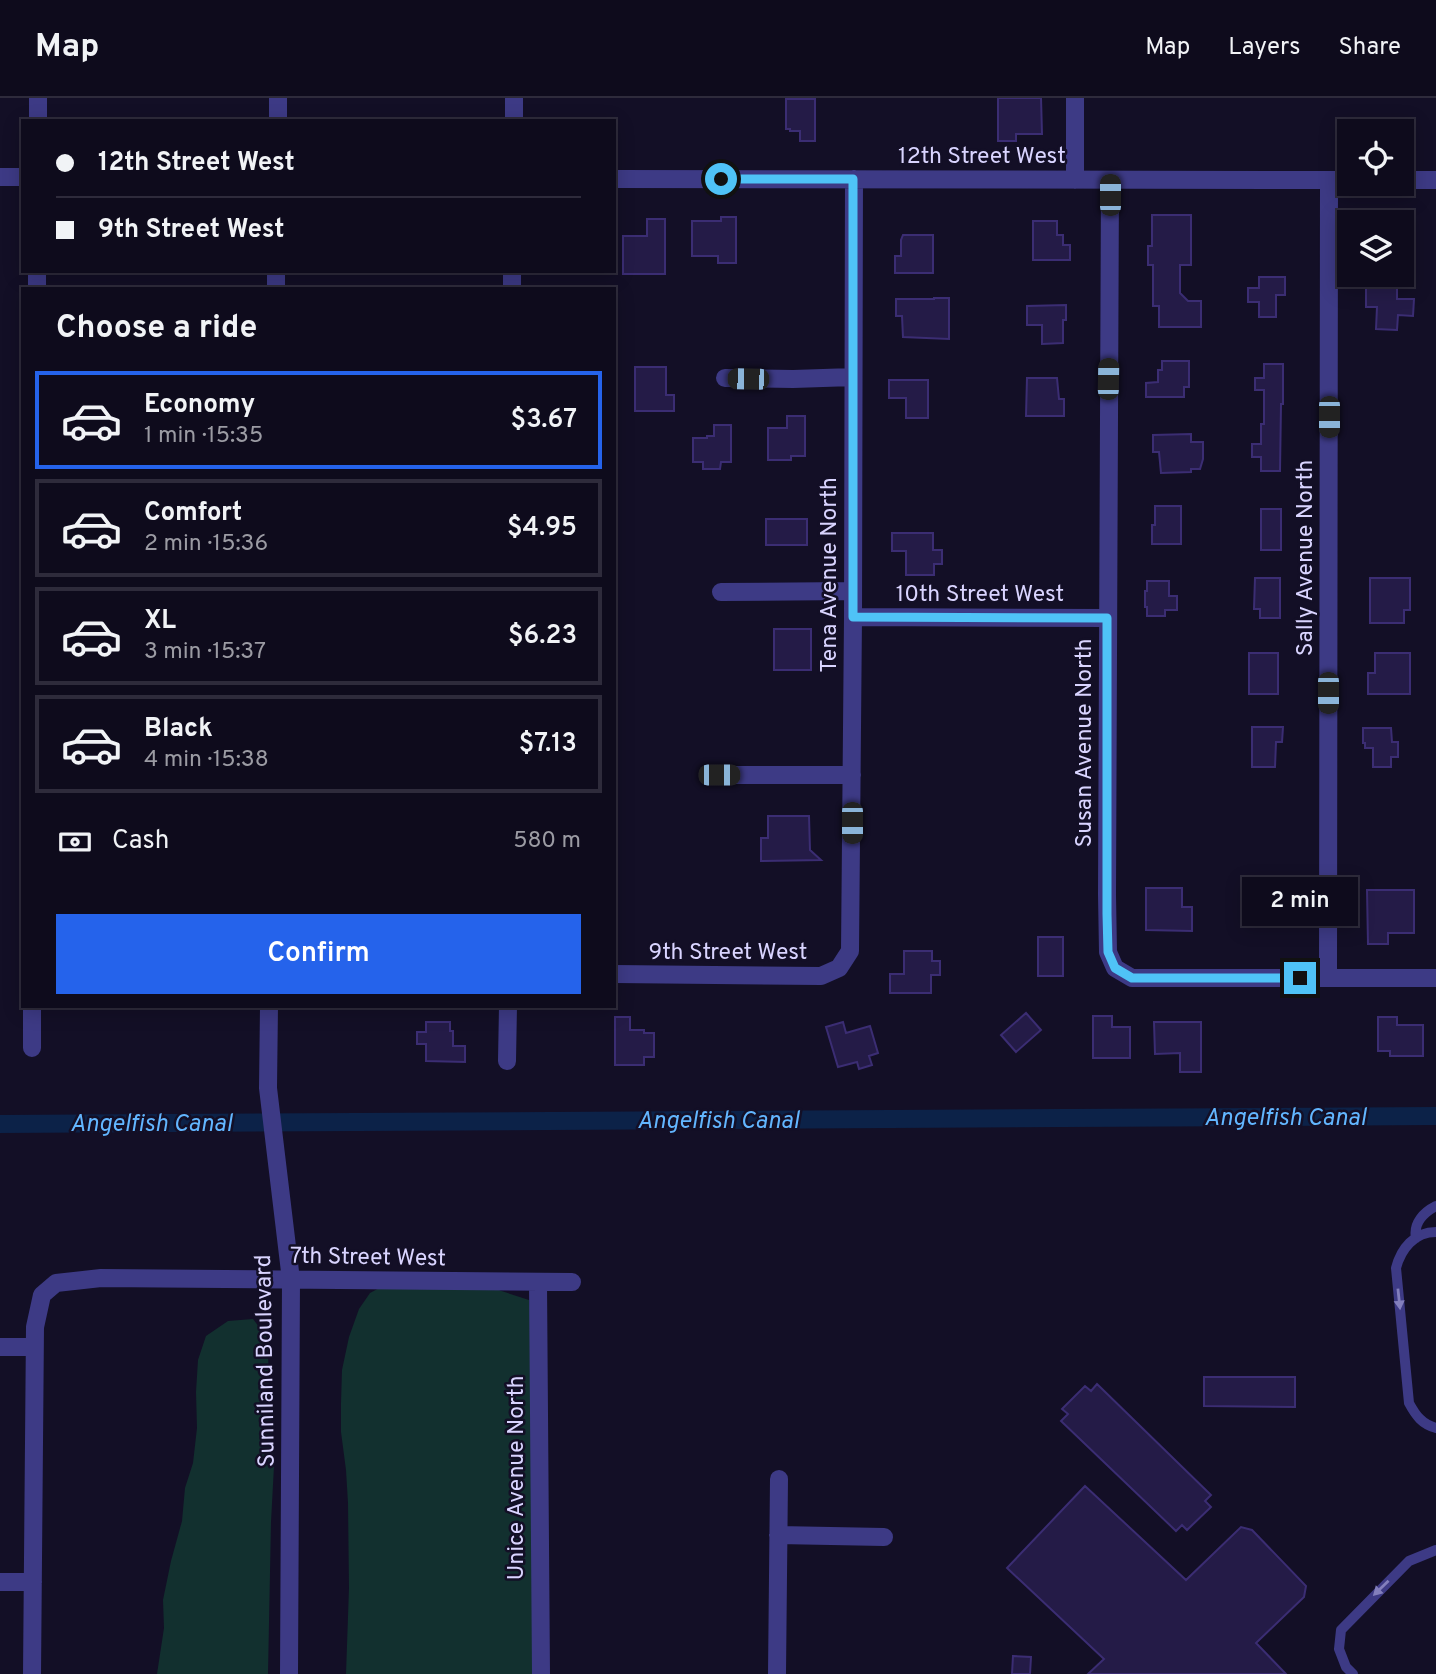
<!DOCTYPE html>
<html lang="en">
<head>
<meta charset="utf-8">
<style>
  body { margin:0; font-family:Overpass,sans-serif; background:#1c1929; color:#f1f3f6; height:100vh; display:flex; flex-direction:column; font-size:26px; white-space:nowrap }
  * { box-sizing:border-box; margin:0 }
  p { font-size:23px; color:#9b9ba3 }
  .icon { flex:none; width:38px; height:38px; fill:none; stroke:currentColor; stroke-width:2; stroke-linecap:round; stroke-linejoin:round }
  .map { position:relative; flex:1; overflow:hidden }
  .details { position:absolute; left:21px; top:189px; width:595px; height:721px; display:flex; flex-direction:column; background:#0e0b1c; border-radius:0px; box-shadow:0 4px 18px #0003,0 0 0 2px #2e2b3b }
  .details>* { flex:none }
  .top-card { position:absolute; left:21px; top:21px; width:595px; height:154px; border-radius:0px; box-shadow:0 4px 18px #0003,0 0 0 2px #2e2b3b; display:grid; align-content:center; height:154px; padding:0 35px; background:#0e0b1c }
  .tools { position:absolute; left:1337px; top:21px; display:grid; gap:14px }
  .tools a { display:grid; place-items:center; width:77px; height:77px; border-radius:0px; background:#0e0b1c; box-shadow:0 4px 18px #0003,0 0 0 2px #2e2b3b; font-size:35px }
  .end { position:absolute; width:32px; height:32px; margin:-16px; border:9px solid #4fc3f7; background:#111; box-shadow:0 0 0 4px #111 }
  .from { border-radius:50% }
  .bubble { position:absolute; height:49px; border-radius:0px; background:#0e0b1c; box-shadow:0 4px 18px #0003,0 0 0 2px #2e2b3b; font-size:23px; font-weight:600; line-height:49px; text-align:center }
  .car { position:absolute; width:21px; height:42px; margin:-21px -10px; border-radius:9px; box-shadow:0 0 5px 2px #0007; background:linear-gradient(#222 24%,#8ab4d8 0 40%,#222 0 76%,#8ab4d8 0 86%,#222 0) }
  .top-card b { display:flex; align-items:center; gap:24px; height:66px; font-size:26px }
  .top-card b+b { border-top:2px solid #2e2b3b }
  .top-card i { width:18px; height:18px; background:#f1f3f6 }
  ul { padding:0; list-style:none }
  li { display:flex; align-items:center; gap:21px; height:98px; margin:0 14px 10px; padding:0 21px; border:4px solid #2e2b3b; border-radius:0px }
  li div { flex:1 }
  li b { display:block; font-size:26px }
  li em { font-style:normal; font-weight:600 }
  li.active { border-color:#2563eb }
  li>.icon { width:63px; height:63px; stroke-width:1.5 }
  h2 { padding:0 35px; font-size:32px; line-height:84px }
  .pay { display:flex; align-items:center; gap:18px; height:77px; padding:0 35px; font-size:26px }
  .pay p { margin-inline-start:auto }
  .action { display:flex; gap:14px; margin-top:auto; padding:14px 35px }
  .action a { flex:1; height:80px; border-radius:0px; background:#2563eb; color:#fff; font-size:28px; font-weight:600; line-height:80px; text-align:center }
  header { display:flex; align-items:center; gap:42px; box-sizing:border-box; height:98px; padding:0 35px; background:#0e0b1c; border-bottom:2px solid #2e2b3b }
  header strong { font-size:33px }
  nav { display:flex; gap:38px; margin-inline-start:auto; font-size:24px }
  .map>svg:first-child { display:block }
  .green { fill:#12302f }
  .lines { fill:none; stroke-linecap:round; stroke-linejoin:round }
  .canal { stroke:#0c2248; stroke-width:18 }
  .building { fill:#241b47; stroke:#3b2d73; stroke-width:2 }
  .service { stroke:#3d3a85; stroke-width:10 }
  .minor { stroke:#3d3a85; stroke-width:18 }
  .oneway { fill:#837fbc }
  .route { stroke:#4fc3f7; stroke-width:9 }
  .labels { text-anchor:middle; stroke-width:5; stroke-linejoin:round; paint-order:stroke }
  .street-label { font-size:23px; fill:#d9d4ff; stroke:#130f26 }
  .water-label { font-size:24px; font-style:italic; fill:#62b6ff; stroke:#130f26 }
</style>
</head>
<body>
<header>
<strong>Map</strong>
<nav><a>Map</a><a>Layers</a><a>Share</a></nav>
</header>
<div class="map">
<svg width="1436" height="1576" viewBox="0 0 1436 1576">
  <rect width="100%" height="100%" fill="#130f26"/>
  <path class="green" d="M477,1185L529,1202L533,1235L534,1576H346L349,1490L348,1405L346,1372L341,1334V1305L342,1272L349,1239L359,1211L370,1195L385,1187Z
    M253,1221L267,1240L274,1368L271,1424L268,1576H157L164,1530L163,1502L171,1463L182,1423L185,1390L193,1365L197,1330L196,1294L198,1262L206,1238L228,1223Z"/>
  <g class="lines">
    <path class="canal" d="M0,1026L1436,1018"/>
  </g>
  <path class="building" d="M998,0H1041L1042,36H1016V43H998Z
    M786,1H815V43H800V33H790V31H786Z
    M1152,117H1191V167H1180V195L1188,203H1201V229H1159V208H1153V167H1148V148H1152Z
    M721,119H736V165H718V158H692V123H721Z
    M647,121H665V176H623V138H647Z
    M1033,123H1057V137H1063V147H1070V162H1033Z
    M903,137H933V175H895V158H901V142Z
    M1259,179H1285V197H1276V219H1259V204H1248V190H1259Z
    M1366,189H1397V201H1414L1413,218L1398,217L1397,232L1376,231L1377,209H1366Z
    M934,200H949V241L903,239L902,218H896V201H934Z
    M1066,207V222H1063V245L1042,246V227H1027V208Z
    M1162,263H1189V289H1184V299H1146V285L1158,284V272H1162Z
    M1264,266H1283V306H1281L1280,373H1261V359H1252V346H1261V326H1264V292H1255V280H1264Z
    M635,269H666V297H674V313H635Z
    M1027,280H1057L1059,301H1064V318H1026Z
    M889,282H928V320H906V300H889Z
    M787,318H805V358H791V362H768V330H787Z
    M714,327H731V364H721L720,371H703V364H693V340H707V338H714Z
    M1191,336V344H1203V361L1200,371H1191V374L1161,375L1159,354H1153V337Z
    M1155,408H1181V446H1152V427H1155Z
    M1261,411H1281V452H1261Z
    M766,421H807V447H766Z
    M892,435H933V452H942V466H934V477H906V453H892Z
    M1255,480H1280V520H1260V511H1254Z
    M1370,480H1410V512H1404V525H1370Z
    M1147,483H1169V498H1177V512H1165V518H1147V509H1145V493H1147Z
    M774,531H811V572H774Z
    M1249,555H1278V596H1249Z
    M1375,555H1410V596H1368V575H1375Z
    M1252,629H1283L1282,644H1276L1275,669H1252Z
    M1363,630H1391L1392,644H1398V659H1391V669H1373V650H1365V645H1363Z
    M768,718H809L810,752L821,762L761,763V740H768Z
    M1251,789L1285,790V805H1275V829H1243L1244,812H1251Z
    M1146,790H1182V809H1192V833L1146,832Z
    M1367,792H1414V835H1388V846H1368Z
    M1038,839H1063V878H1038Z
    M904,853H932V863H940V877H931V895H890V876H904Z
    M1026,915L1041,932L1016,954L1001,937Z
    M1093,918H1112V929H1130V960H1093Z
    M615,919H630V932H644V935H654V959H644V967H615Z
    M1378,919H1397V927H1423V958H1390V953H1378Z
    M426,924H450V933H453V948H465V964L426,963V946H417V934H426Z
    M843,924L846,935L870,928L878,955L869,958L872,967L859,971L857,964L838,969L826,929Z
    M1154,924H1201V974H1180V955L1155,956Z
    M1204,1279H1295V1309L1204,1308Z
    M1097,1286L1211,1397L1205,1403L1211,1409L1187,1432L1182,1427L1176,1433L1061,1323L1068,1316L1062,1311L1085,1288L1091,1293Z
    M1085,1388L1186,1482L1241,1429L1252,1432L1306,1488L1304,1499L1256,1545L1286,1576H1088L1104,1561L1007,1470Z
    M1013,1558L1031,1559L1030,1576H1012Z"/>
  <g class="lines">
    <path class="service" d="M1436,1134C1414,1134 1401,1151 1396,1170L1409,1305C1416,1318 1422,1326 1436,1330
      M1416,1140C1413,1125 1424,1114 1436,1108
      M1353,1576L1346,1569L1339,1551L1341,1532L1409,1463L1436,1452"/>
    <path class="minor" d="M38,23V0
      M278,23V0
      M514,23V0
      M0,79H23
      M614,81L1349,82
      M1075,82V0
      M1110,82L1107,797L1108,854L1115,870L1132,880H1436
      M1402,82H1436
      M37,173V191
      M276,191V173
      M512,191V173
      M725,280L793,281L853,279
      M721,494L853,493
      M853,519L1107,520
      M719,677H852
      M614,876L821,878L839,870L850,853L853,519L854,81
      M1328,880L1329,82
      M269,908L268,990L291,1182L289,1576
      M32,950V908
      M507,963L508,908
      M538,1185L541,1576
      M0,1249H34
      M778,1437L884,1439
      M0,1484H33
      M32,1576L35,1229L42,1197L56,1185L101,1180L572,1184
      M777,1576L779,1381"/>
  </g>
  <defs><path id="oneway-solid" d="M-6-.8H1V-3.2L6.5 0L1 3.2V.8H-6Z" transform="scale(1.75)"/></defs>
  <g class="oneway">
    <use href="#oneway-solid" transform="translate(1399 1201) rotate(84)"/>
    <use href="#oneway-solid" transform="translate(1381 1490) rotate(136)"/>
  </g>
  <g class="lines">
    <path class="route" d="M721,81H853V519L1107,520V816L1108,854L1115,870L1132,880H1300"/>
  </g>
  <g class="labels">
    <g class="street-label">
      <text x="982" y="65">12th Street West</text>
      <text transform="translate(1304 460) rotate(-90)" y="8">Sally Avenue North</text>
      <text transform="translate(828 477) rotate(-90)" y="8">Tena Avenue North</text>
      <text x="980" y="503">10th Street West</text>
      <text transform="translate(1083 645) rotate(-90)" y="8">Susan Avenue North</text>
      <text x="728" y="861">9th Street West</text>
      <text transform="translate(368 1158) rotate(1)" y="8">7th Street West</text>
      <text transform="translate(264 1263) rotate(-91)" y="8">Sunniland Boulevard</text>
      <text transform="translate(515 1380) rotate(-90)" y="8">Unice Avenue North</text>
    </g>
    <g class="water-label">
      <text x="1285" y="1027">Angelfish Canal</text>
      <text x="718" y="1030">Angelfish Canal</text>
      <text x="151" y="1033">Angelfish Canal</text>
    </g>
  </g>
</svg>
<div class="tools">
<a><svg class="icon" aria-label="locate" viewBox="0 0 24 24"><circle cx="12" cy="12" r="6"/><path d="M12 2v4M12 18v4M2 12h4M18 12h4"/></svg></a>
<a><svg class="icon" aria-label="layers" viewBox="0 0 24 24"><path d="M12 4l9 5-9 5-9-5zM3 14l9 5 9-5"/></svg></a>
</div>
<i class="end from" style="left:721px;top:81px"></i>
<i class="end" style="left:1300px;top:880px"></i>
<div class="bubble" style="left:1242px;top:779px;width:116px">2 min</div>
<i class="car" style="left:1110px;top:97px;rotate:0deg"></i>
<i class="car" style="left:748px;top:281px;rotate:271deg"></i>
<i class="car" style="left:1108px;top:281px;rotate:1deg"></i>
<i class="car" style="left:1329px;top:319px;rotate:180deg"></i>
<i class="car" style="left:1328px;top:595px;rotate:180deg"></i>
<i class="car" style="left:719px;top:677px;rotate:90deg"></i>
<i class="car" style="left:852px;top:725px;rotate:180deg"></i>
<div class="top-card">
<b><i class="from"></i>12th Street West</b>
<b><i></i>9th Street West</b>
</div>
<section class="details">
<h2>Choose a ride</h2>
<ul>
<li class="active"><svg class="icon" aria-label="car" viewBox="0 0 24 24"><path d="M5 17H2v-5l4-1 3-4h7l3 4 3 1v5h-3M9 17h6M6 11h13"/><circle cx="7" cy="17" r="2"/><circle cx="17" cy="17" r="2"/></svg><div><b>Economy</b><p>1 min · 15:35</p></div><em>$3.67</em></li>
<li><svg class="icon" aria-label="car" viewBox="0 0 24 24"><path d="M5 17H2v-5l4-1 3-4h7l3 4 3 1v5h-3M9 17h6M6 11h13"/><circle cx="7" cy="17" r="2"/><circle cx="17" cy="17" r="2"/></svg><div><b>Comfort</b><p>2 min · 15:36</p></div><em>$4.95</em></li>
<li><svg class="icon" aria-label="car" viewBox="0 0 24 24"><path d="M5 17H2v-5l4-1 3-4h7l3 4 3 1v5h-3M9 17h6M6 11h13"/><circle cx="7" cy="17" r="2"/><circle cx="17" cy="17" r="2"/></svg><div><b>XL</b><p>3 min · 15:37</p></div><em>$6.23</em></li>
<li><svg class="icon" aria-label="car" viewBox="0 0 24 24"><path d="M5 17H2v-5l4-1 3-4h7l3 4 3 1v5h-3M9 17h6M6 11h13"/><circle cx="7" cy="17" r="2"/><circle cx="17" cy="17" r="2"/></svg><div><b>Black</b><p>4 min · 15:38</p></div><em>$7.13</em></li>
</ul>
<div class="pay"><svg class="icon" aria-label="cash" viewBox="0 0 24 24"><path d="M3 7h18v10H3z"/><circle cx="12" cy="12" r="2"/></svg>Cash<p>580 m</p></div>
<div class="action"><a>Confirm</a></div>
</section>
</div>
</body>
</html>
